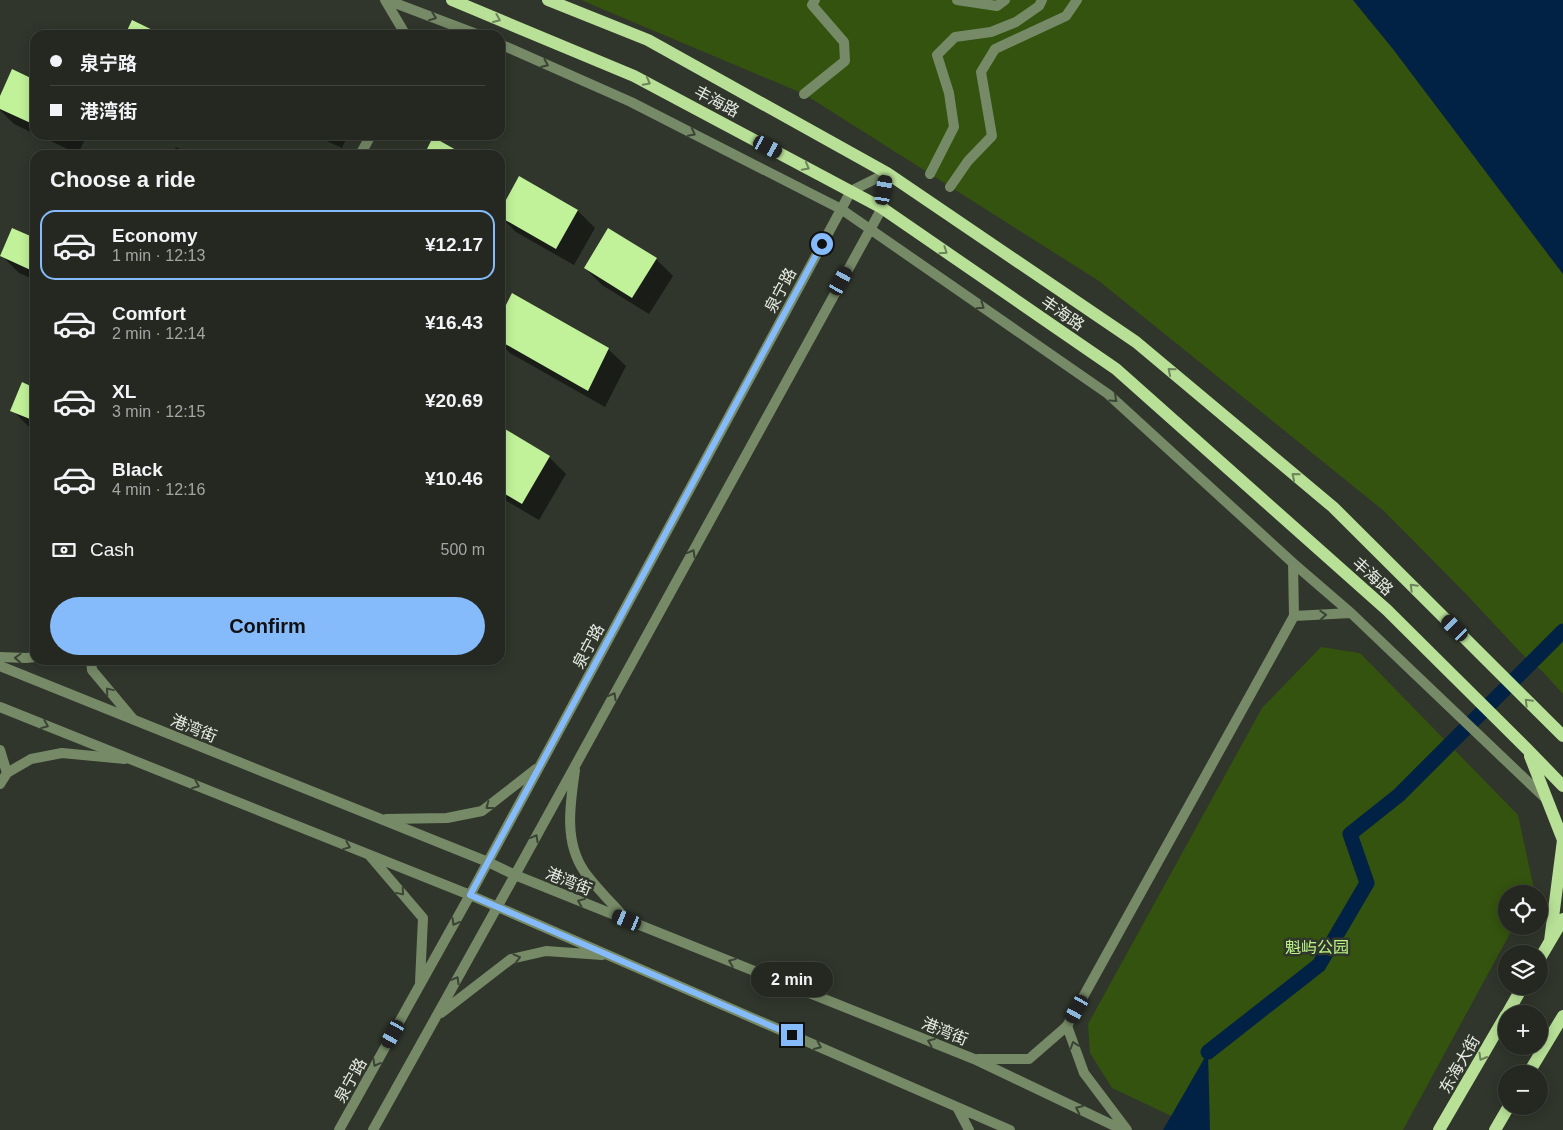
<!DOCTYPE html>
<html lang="en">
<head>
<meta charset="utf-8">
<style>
  body { margin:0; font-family:Helvetica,"Noto Sans SC",sans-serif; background:#2c3029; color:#f1f3f6; height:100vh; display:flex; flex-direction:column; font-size:19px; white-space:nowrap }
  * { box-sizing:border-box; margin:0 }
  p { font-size:16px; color:#a3a6a5 }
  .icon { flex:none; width:28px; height:28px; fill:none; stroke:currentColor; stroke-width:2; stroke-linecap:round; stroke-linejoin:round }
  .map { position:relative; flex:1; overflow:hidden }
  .sheet { position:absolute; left:30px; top:150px; width:475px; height:515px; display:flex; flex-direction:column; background:#242820; border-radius:15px; box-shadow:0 2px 12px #0003,0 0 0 1px #41443e }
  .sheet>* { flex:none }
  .top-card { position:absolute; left:30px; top:30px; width:475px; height:110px; border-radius:15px; box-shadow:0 2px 12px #0003,0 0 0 1px #41443e; display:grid; align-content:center; height:110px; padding:0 20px; background:#242820 }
  .controls { position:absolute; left:1498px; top:885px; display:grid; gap:10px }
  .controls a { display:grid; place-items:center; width:50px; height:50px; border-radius:50%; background:#242820; box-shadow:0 2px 12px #0003,0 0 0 1px #41443e; font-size:25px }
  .end { position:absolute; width:22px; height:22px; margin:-11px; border:6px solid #86bbfb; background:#111; box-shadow:0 0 0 2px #111 }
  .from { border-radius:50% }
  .bubble { position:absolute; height:35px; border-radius:18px; background:#242820; box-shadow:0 2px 12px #0003,0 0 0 1px #41443e; font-size:16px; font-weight:700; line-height:35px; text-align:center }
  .car { position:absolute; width:15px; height:30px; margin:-15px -8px; border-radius:6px; box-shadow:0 0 4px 1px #0007; background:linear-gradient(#222 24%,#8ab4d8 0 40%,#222 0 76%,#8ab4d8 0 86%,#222 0) }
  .top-card b { display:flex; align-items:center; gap:18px; height:48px; font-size:19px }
  .top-card b+b { border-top:1px solid #41443e }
  .top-card i { width:12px; height:12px; background:#f1f3f6 }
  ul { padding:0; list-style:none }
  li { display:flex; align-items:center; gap:15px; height:70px; margin:0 10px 8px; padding:0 10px; border:2px solid transparent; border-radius:15px }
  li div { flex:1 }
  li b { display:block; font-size:19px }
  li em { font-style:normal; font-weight:700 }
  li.on { border-color:#86bbfb }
  li>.icon { width:45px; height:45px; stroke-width:1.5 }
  h2 { padding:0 20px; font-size:22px; line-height:60px }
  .pay { display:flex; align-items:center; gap:12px; height:55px; padding:0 20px; font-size:19px }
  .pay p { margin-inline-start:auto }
  .primary-button { display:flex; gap:10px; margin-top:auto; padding:10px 20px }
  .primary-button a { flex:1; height:58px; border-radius:30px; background:#86bbfb; color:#111; font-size:20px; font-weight:700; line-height:58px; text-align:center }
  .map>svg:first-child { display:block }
  .green { fill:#33530e }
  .water { fill:#022245 }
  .shadow { fill:#0007 }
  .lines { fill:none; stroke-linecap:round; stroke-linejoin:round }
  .canal { stroke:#022245; stroke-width:15 }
  .building { fill:#c1f299 }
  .pedestrian { stroke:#768a67; stroke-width:10 }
  .minor { stroke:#768a67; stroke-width:10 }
  .tertiary { stroke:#768a67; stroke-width:10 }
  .primary { stroke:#b8e197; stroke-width:12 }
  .oneway { stroke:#3a4334 }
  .oneway2 { stroke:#6d835c }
  .route { stroke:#86bbfb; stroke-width:6 }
  .labels { text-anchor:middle; stroke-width:5; stroke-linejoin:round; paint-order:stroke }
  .street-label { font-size:16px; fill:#e7ebe4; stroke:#30362b }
  .park-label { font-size:16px; fill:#bbf786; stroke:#30362b }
</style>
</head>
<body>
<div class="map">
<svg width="1563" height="1130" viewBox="0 0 1563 1130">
  <rect width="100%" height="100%" fill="#30362b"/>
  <path class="green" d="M581,0H1353L1393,49L1563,274V694L1543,672L1522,654L1466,594L1384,511L1099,281L804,94Z
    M1321,647L1360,653L1518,815L1534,889L1531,894H1506V926H1514L1403,1130H1201L1112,1088L1090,1053L1088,1024L1262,708Z"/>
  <path class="water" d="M1353,0H1563V274L1393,49Z
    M1208,1052L1210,1130H1163Z"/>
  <path class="shadow" d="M35,81V134L14,124L0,110V99Z
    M38,135H87L78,154Z
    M314,135H348L342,148Z
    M176,147L192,155H172Z
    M520,178L578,211L595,228L574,265L516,232L500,216V213Z
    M35,239V280L19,273L2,256Z
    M656,259L673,276L649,314L602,285L585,268Z
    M500,320L608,349L626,366L605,407L510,353L500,343Z
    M35,389V430L29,427L12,410Z
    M500,427L549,457L566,474L539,520L500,497Z
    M500,577L505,582L500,591Z"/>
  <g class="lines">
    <path class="canal" d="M1208,1052L1319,965L1367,883L1350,834L1399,795L1563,631"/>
  </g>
  <path class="building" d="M132,20L163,35H125Z
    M12,69L35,80V125L0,109V96Z
    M433,137L465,155H424Z
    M519,176L578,210L556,249L500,217V211Z
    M12,228L35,238V272L0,256Z
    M608,228L657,258L632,298L584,268Z
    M512,293L609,348L588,391L500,341V317Z
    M22,382L35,388V421L10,411Z
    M500,426L550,456L522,504L500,491Z"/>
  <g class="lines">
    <path class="pedestrian" d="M957,0L997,6L1005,0
      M804,94L845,61L844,42L812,5L815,0
      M930,174L954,127L949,93L937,55L955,37L991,32L1016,22L1039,6L1042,0
      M950,187L968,161L992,136L981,72L995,49L1066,16L1077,0"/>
    <path class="minor" d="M385,0L404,32V35
      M360,155L371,135
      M0,657L26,658L35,657
      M91,660L92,670L133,719
      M0,750L7,773L31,759L62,753L125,759
      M0,784L7,773
      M1067,1026L1294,616"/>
    <path class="tertiary" d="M387,0L479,35
      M500,44L631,102L841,209L1108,394L1293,563L1351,613L1545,798
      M1293,563L1294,616L1351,613
      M0,666L488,862L515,875L974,1059L1123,1130
      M0,707L470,895L1010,1130
      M575,770C570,804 564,842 584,871C596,888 612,903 625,918
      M386,819L447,818L482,811L536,769
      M370,856L423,918L420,982
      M441,1013L511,959L546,951L602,955
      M978,1059H1029L1067,1026L1084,1073L1127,1130
      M957,1107L969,1130
      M339,1130L470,895L851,191L887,173
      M373,1130L515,875L882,208L887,173"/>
    <path class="primary" d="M452,0L634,76L882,208L1116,369L1387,610L1527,749L1563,786
      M548,0L648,40L887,173L1136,342L1333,507L1563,736
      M1530,756L1563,840L1550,941
      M1539,960L1563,919
      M1507,1014L1523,986
      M1528,1074L1563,1016
      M1439,1130L1506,1015
      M1495,1130L1509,1106"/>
  </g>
  <defs><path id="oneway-chevron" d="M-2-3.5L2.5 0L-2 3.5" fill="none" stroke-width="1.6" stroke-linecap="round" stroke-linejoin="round" transform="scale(1.25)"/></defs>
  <g class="oneway">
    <use href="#oneway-chevron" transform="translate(433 17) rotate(21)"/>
    <use href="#oneway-chevron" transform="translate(545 64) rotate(24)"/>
    <use href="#oneway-chevron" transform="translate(692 133) rotate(27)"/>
    <use href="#oneway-chevron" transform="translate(981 306) rotate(35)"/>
    <use href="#oneway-chevron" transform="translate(1114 399) rotate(42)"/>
    <use href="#oneway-chevron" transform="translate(692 553) rotate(-61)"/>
    <use href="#oneway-chevron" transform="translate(1323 615) rotate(-3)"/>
    <use href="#oneway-chevron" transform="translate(18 658) rotate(-178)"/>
    <use href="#oneway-chevron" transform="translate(109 691) rotate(-130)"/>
    <use href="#oneway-chevron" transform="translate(613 696) rotate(-61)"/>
    <use href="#oneway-chevron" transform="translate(45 725) rotate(22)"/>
    <use href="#oneway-chevron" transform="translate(196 785) rotate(22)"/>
    <use href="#oneway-chevron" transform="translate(489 806) rotate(143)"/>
    <use href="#oneway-chevron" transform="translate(535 838) rotate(-61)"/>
    <use href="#oneway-chevron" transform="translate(347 846) rotate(22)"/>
    <use href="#oneway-chevron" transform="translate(401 892) rotate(50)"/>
    <use href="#oneway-chevron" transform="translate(581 902) rotate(-158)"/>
    <use href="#oneway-chevron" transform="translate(455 922) rotate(119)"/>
    <use href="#oneway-chevron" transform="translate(517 958) rotate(-15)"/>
    <use href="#oneway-chevron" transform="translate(732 962) rotate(-158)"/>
    <use href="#oneway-chevron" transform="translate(456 980) rotate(-61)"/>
    <use href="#oneway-chevron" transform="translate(931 1042) rotate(-158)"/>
    <use href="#oneway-chevron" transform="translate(1074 1045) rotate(-109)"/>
    <use href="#oneway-chevron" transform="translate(818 1046) rotate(24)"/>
    <use href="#oneway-chevron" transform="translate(376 1063) rotate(119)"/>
    <use href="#oneway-chevron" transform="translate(1079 1109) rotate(-155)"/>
  </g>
  <g class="oneway2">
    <use href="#oneway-chevron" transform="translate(497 19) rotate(23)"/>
    <use href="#oneway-chevron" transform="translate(647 82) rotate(28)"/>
    <use href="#oneway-chevron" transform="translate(806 167) rotate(28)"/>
    <use href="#oneway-chevron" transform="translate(944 251) rotate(34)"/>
    <use href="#oneway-chevron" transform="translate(1171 371) rotate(-140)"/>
    <use href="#oneway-chevron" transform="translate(1295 476) rotate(-140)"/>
    <use href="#oneway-chevron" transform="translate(1413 587) rotate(-135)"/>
    <use href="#oneway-chevron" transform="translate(1528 702) rotate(-135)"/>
    <use href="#oneway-chevron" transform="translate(1482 1057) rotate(120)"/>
  </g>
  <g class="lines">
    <path class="route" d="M792,1035L470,895L822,244"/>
  </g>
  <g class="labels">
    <g class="street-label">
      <text transform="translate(717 101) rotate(28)" y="6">丰海路</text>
      <text transform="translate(780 290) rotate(-62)" y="6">泉宁路</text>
      <text transform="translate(1063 313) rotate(34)" y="6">丰海路</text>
      <text transform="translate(1373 576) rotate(42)" y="6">丰海路</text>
      <text transform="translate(588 646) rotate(-62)" y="6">泉宁路</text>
      <text transform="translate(194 728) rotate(22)" y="6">港湾街</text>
      <text transform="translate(569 881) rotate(22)" y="6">港湾街</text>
      <text transform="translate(945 1031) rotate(22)" y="6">港湾街</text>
      <text transform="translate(1459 1064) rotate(-60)" y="6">东海大街</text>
      <text transform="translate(350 1080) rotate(-61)" y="6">泉宁路</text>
    </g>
    <g class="park-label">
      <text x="1317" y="953">魁屿公园</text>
    </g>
  </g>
</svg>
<div class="controls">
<a><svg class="icon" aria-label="locate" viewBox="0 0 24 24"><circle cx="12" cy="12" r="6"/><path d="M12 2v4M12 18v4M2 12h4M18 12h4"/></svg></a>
<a><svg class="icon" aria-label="layers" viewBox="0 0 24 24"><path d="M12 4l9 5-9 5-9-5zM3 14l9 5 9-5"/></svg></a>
<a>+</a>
<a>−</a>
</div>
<i class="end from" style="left:822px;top:244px"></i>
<i class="end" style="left:792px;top:1035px"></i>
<div class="bubble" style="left:751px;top:962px;width:82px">2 min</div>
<i class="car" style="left:768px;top:147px;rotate:118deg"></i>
<i class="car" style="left:884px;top:190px;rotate:9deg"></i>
<i class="car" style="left:841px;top:281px;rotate:29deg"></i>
<i class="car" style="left:1455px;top:628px;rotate:315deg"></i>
<i class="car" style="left:627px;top:920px;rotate:292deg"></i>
<i class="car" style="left:1077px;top:1009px;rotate:209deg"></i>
<i class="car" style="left:393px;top:1034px;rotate:209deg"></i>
<div class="top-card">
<b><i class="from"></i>泉宁路</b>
<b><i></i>港湾街</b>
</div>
<section class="sheet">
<h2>Choose a ride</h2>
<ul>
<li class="on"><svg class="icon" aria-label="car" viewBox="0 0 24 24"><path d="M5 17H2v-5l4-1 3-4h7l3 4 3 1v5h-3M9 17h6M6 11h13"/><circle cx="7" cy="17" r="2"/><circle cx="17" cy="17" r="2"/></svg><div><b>Economy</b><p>1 min · 12:13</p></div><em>¥12.17</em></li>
<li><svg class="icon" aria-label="car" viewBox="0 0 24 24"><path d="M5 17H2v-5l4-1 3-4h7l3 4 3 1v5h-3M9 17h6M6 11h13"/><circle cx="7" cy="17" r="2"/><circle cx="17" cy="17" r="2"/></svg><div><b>Comfort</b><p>2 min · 12:14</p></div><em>¥16.43</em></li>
<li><svg class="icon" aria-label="car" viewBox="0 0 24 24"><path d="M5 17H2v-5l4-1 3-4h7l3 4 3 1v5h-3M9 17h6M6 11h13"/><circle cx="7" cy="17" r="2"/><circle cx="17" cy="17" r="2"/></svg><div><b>XL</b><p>3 min · 12:15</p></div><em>¥20.69</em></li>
<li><svg class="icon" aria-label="car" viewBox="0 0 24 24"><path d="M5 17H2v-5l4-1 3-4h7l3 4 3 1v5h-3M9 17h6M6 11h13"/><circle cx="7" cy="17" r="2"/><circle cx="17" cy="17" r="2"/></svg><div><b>Black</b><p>4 min · 12:16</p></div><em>¥10.46</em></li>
</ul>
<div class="pay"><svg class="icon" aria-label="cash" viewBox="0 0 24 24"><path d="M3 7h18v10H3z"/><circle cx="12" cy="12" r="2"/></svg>Cash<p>500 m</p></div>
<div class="primary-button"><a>Confirm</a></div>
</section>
</div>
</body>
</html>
